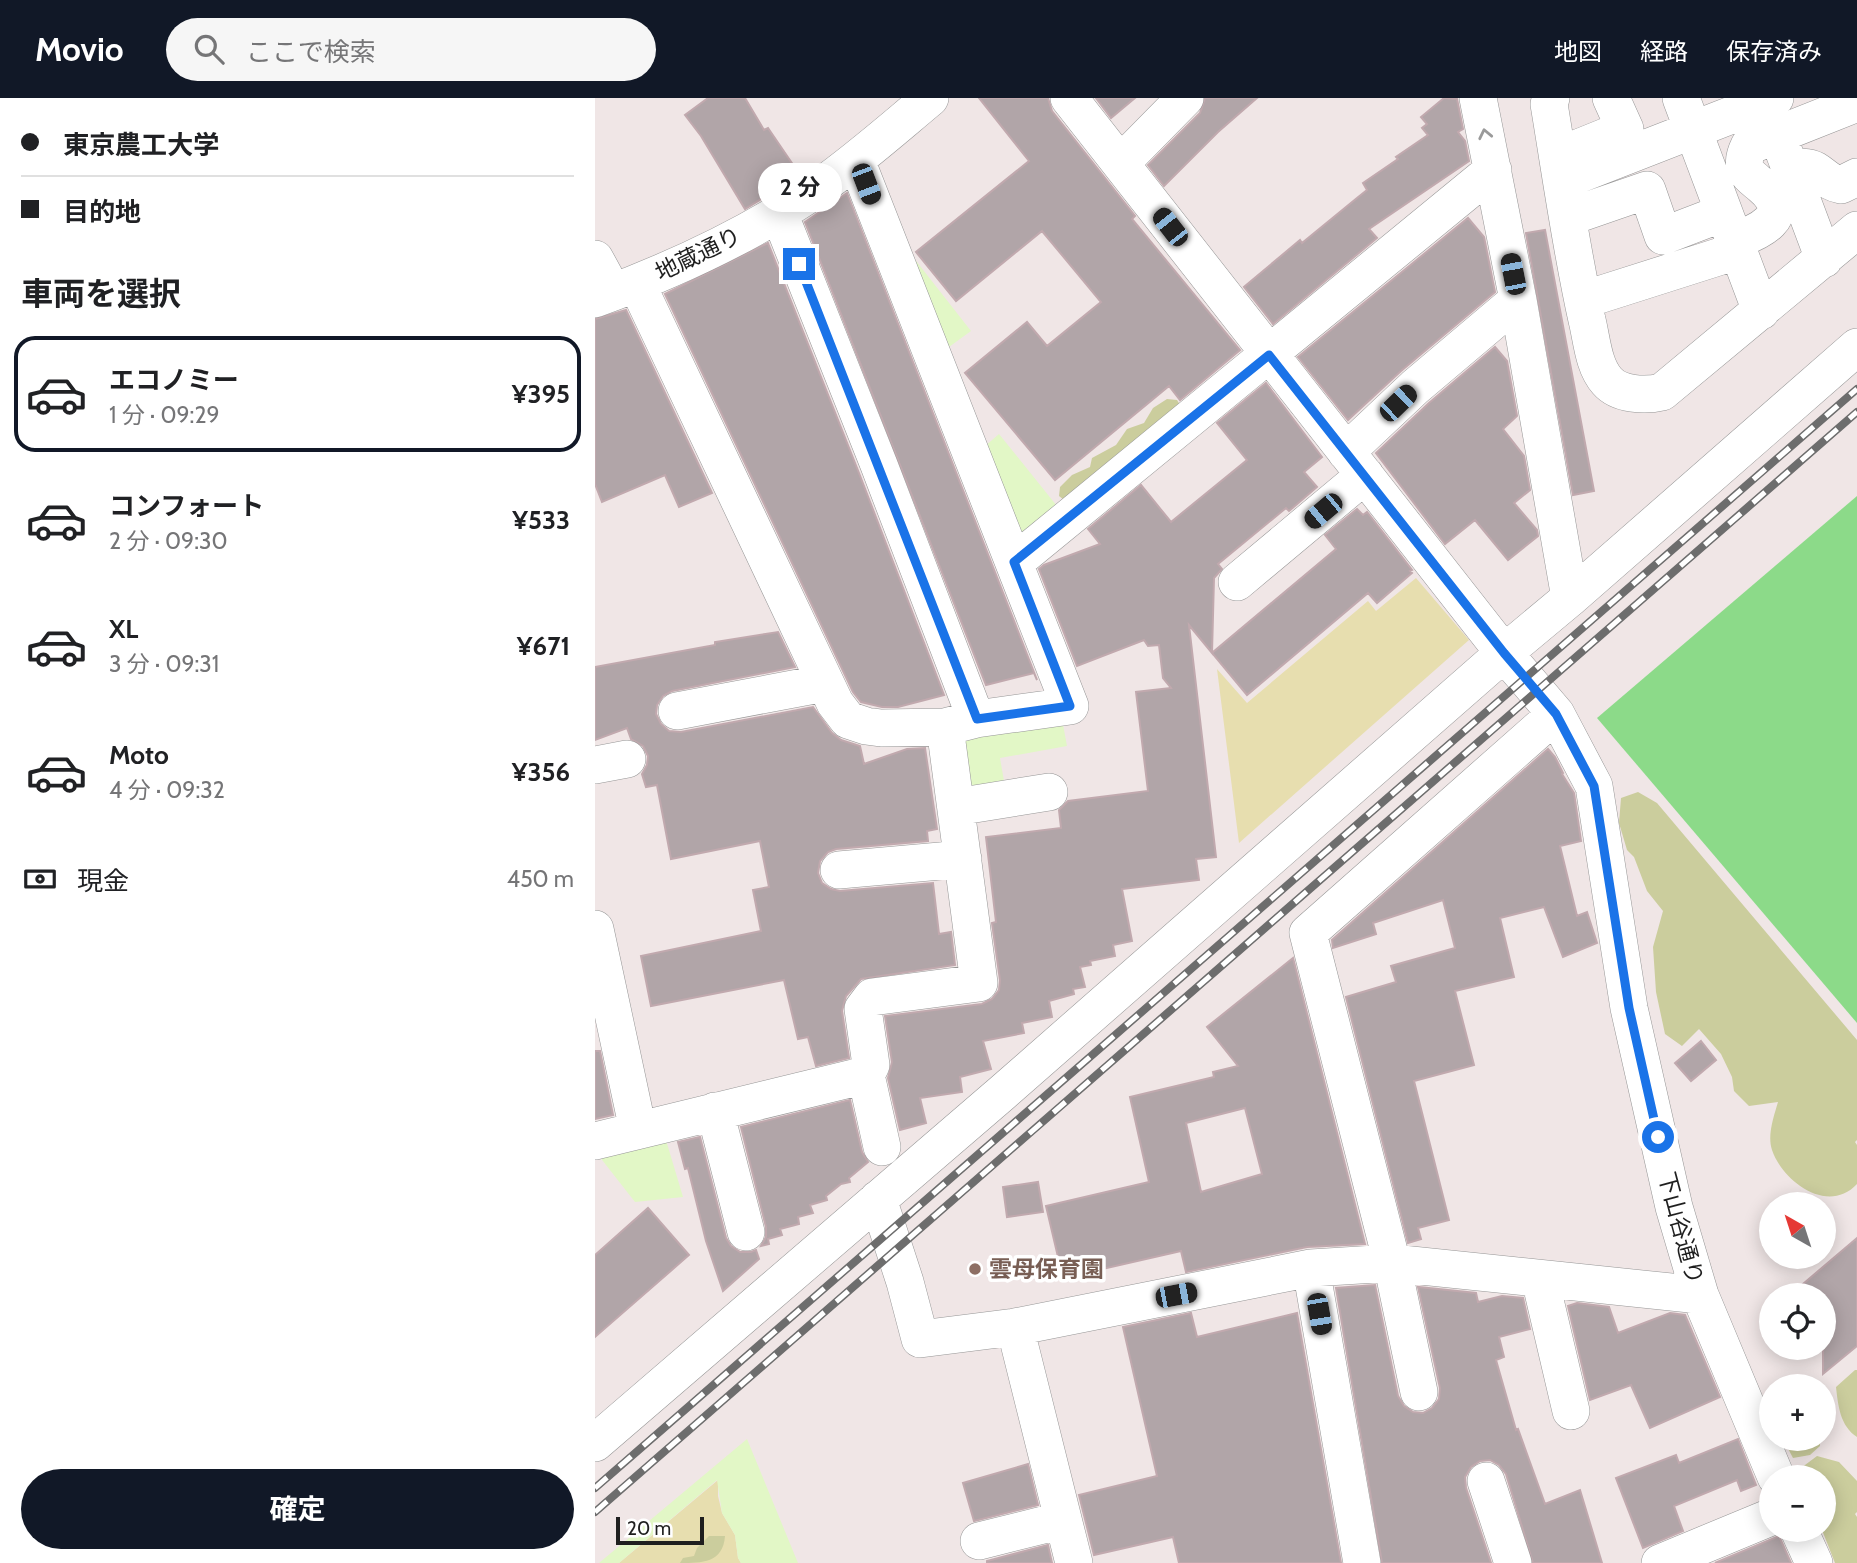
<!DOCTYPE html>
<html lang="ja">
<head>
<meta charset="utf-8">
<style>
  body { margin:0; font-family:Cabin,"Noto Sans JP",sans-serif; background:#f6f6f6; color:#202124; height:100vh; display:flex; flex-direction:column; font-size:26px; white-space:nowrap }
  * { box-sizing:border-box; margin:0 }
  p { font-size:23px; color:#757577 }
  .icon { flex:none; width:38px; height:38px; fill:none; stroke:currentColor; stroke-width:2; stroke-linecap:round; stroke-linejoin:round }
  .map { position:relative; flex:1; overflow:hidden }
  .details { display:flex; flex-direction:column; background:#fff; width:595px }
  .details>* { flex:none }
  .hud { display:grid; align-content:center; height:154px; padding:0 21px; background:#fff }
  .needle { width:46px; rotate:321deg }
  .tools { position:absolute; left:1164px; top:1094px; display:grid; gap:14px }
  .tools a { display:grid; place-items:center; width:77px; height:77px; border-radius:50%; background:#fff; box-shadow:0 4px 18px #0003; font-size:35px }
  .scale { position:absolute; left:21px; bottom:18px; width:88px; box-sizing:border-box; padding-left:7px; border:4px solid #1f1f1f; border-top:0; font-size:19px; line-height:24px; white-space:nowrap; color:#1f1f1f; -webkit-text-stroke:5px #fff; paint-order:stroke }
  .end { position:absolute; width:32px; height:32px; margin:-16px; border:9px solid #1a73e8; background:#fff; box-shadow:0 0 0 4px #fff }
  .from { border-radius:50% }
  .bubble { position:absolute; height:49px; border-radius:24px; background:#fff; box-shadow:0 4px 18px #0003; font-size:23px; font-weight:700; line-height:49px; text-align:center }
  .car { position:absolute; width:21px; height:42px; margin:-21px -10px; border-radius:9px; box-shadow:0 0 5px 2px #0007; background:linear-gradient(#222 24%,#8ab4d8 0 40%,#222 0 76%,#8ab4d8 0 86%,#222 0) }
  .hud b { display:flex; align-items:center; gap:24px; height:66px; font-size:26px }
  .hud b+b { border-top:2px solid #e0e0e0 }
  .hud i { width:18px; height:18px; background:#202124 }
  ul { padding:0; list-style:none }
  li { display:flex; align-items:center; gap:21px; height:116px; margin:0 14px 10px; padding:0 7px; border:4px solid transparent; border-radius:21px }
  li div { flex:1 }
  li b { display:block; font-size:26px }
  li em { font-style:normal; font-weight:700 }
  li.active { border-color:#111827 }
  li>.icon { width:63px; height:63px; stroke-width:1.5 }
  h2 { padding:0 21px; font-size:32px; line-height:84px }
  .pay { display:flex; align-items:center; gap:18px; height:77px; padding:0 21px; font-size:26px }
  .pay p { margin-inline-start:auto }
  .action { display:flex; gap:14px; margin-top:auto; padding:14px 21px }
  .action a { flex:1; height:80px; border-radius:42px; background:#111827; color:#fff; font-size:28px; font-weight:700; line-height:80px; text-align:center }
  header { display:flex; align-items:center; gap:42px; box-sizing:border-box; height:98px; padding:0 35px; background:#111827; color:#fff }
  header strong { font-size:33px }
  nav { display:flex; gap:38px; margin-inline-start:auto; font-size:24px }
  .search { width:490px; height:63px; background:#f6f6f6; display:flex; align-items:center; gap:18px; box-sizing:border-box; padding:0 24px; border-radius:38px; color:#757577; font-size:26px }
  main { display:flex; flex:1; min-height:0 }
  .map>svg:first-child { display:block }
  .grass { fill:#e7deaf }
  .forest { fill:#cbcd9d }
  .park { fill:#e2f7c6 }
  .pitch { fill:#8cda89 }
  .building { fill:#b1a5a8; stroke:#c1a9ae; stroke-width:2; fill-rule:evenodd }
  .lines { fill:none; stroke-linecap:round; stroke-linejoin:round }
  .minor-casing { stroke:#969696; stroke-width:38 }
  .minor { stroke:#fff; stroke-width:37 }
  .rail-casing { stroke:#6d6d6d; stroke-width:8 }
  .rail { stroke:#fff; stroke-width:5; stroke-dasharray:16; stroke-linecap:butt }
  .oneway { stroke:#9a9a9a }
  .route { stroke:#1a73e8; stroke-width:9 }
  .education-dot { fill:#8d6e63; stroke:#fff; stroke-width:2.5 }
  .labels { text-anchor:middle; stroke-width:7; stroke-linejoin:round; paint-order:stroke }
  .street-label { font-size:23px; fill:#1f1f1f; stroke:#fff }
  .education-label { font-size:23px; font-weight:bold; fill:#785e54; stroke:#fff; text-anchor:start }
</style>
</head>
<body>
<header>
<strong>Movio</strong>
<div class="search"><svg class="icon" aria-label="search" viewBox="0 0 24 24"><circle cx="10" cy="10" r="6"/><path d="M15 15l6 6"/></svg>ここで検索</div>
<nav><a>地図</a><a>経路</a><a>保存済み</a></nav>
</header>
<main>
<section class="details">
<div class="hud">
<b><i class="from"></i>東京農工大学</b>
<b><i></i>目的地</b>
</div>
<h2>車両を選択</h2>
<ul>
<li class="active"><svg class="icon" aria-label="car" viewBox="0 0 24 24"><path d="M5 17H2v-5l4-1 3-4h7l3 4 3 1v5h-3M9 17h6M6 11h13"/><circle cx="7" cy="17" r="2"/><circle cx="17" cy="17" r="2"/></svg><div><b>エコノミー</b><p>1 分 · 09:29</p></div><em>¥395</em></li>
<li><svg class="icon" aria-label="car" viewBox="0 0 24 24"><path d="M5 17H2v-5l4-1 3-4h7l3 4 3 1v5h-3M9 17h6M6 11h13"/><circle cx="7" cy="17" r="2"/><circle cx="17" cy="17" r="2"/></svg><div><b>コンフォート</b><p>2 分 · 09:30</p></div><em>¥533</em></li>
<li><svg class="icon" aria-label="car" viewBox="0 0 24 24"><path d="M5 17H2v-5l4-1 3-4h7l3 4 3 1v5h-3M9 17h6M6 11h13"/><circle cx="7" cy="17" r="2"/><circle cx="17" cy="17" r="2"/></svg><div><b>XL</b><p>3 分 · 09:31</p></div><em>¥671</em></li>
<li><svg class="icon" aria-label="car" viewBox="0 0 24 24"><path d="M5 17H2v-5l4-1 3-4h7l3 4 3 1v5h-3M9 17h6M6 11h13"/><circle cx="7" cy="17" r="2"/><circle cx="17" cy="17" r="2"/></svg><div><b>Moto</b><p>4 分 · 09:32</p></div><em>¥356</em></li>
</ul>
<div class="pay"><svg class="icon" aria-label="cash" viewBox="0 0 24 24"><path d="M3 7h18v10H3z"/><circle cx="12" cy="12" r="2"/></svg>現金<p>450 m</p></div>
<div class="action"><a>確定</a></div>
</section>
<div class="map">
<svg width="1262" height="1465" viewBox="0 0 1262 1465">
  <rect width="100%" height="100%" fill="#f0e6e6"/>
  <path class="grass" d="M821,480L874,542L644,745L622,571L652,605L773,503L781,513Z
    M123,1382V1398L127,1415L140,1437L143,1460L146,1465H24Z"/>
  <path class="forest" d="M572,301L582,302L587,310L473,405L464,398L465,389L477,377L495,369L497,360L521,347L532,331L549,325L558,310Z
    M1043,694L1062,705L1262,942V1042L1260,1044L1262,1047V1086C1233,1117 1188,1084 1177,1052C1172,1037 1179,1018 1183,1004L1154,1008L1139,993L1137,979L1126,956L1104,931L1087,948L1070,936L1061,894L1058,849L1068,813L1052,793L1039,759L1032,752L1024,725L1026,700Z
    M1260,1272H1262V1339C1245,1328 1243,1307 1241,1289Z
    M1228,1296L1239,1312L1237,1329L1229,1333Z
    M1188,1341H1225V1348L1215,1357L1198,1360Z
    M1222,1358L1244,1364L1262,1383V1414L1260,1416L1262,1419V1465H1240L1227,1432L1228,1379H1207L1206,1370Z
    M114,1438H130C128,1465 107,1465 85,1465L88,1460L99,1458L102,1450Z"/>
  <path class="park" d="M318,159L376,233L354,249Z
    M404,336L466,413L430,443L389,349Z
    M467,621L472,648L405,660L409,683L371,690L362,641Z
    M68,1032L88,1099L40,1104L0,1053Z
    M152,1341L203,1465H146L143,1460L140,1437L127,1415L122,1382L24,1465H4Z"/>
  <path class="pitch" d="M1262,398V925L1002,620Z"/>
  <path class="building" d="M113,0H150L169,32L173,30L205,77L150,111L106,38L90,17Z
    M384,0H453L457,13L540,118L537,121L645,252L585,302L574,288L460,382L370,275L432,224L452,248L506,204L447,133L361,203L321,154L434,63Z
    M501,0H540L516,20Z
    M610,0H662L623,34L569,88L553,67L605,15Z
    M849,0L862,1L868,31L863,34L870,43L874,63L774,131L782,140L678,226L649,189L705,142L707,145L762,100L772,92L768,85L803,61L801,59L833,37L827,30L832,26L826,19Z
    M252,95L442,582L439,575L391,587L210,124Z
    M873,120L889,139L900,194L806,273L753,322L703,259Z
    M950,132L999,393L978,397L931,135Z
    M173,145L264,375L349,597L303,609H287L266,604L258,594L70,196Z
    M31,212L117,395L84,409L70,377L7,404L0,386V221Z
    M900,249L912,263L922,318L908,331L929,358L935,392L919,405L942,432L943,438L913,462L880,422L850,446L781,355L834,305Z
    M671,285L727,359L709,374L722,389L694,413L691,410L623,466L627,471L619,480L617,555L594,527L621,759L601,761L604,782L527,791L537,843L518,847L520,858L495,863L496,867L485,869L490,889L478,891L479,896L454,903L457,919L427,925L429,935L388,943L396,971L365,979L367,994L325,1000L331,1025L305,1032L293,980L297,964L290,918L387,906L397,901L404,892L405,882L397,825L401,824L391,739L466,730L464,712L473,703L553,693L541,594L576,590L568,580L564,547L553,548L549,542L482,568L444,471L449,467L505,446L493,431L546,387L576,424L652,362L622,325Z
    M762,411L768,417L772,414L817,472L815,473L817,475L782,505L773,495L652,597L617,555L741,451L730,437Z
    M183,534L200,569L77,593L68,598L62,607L61,616L66,626L74,633L86,634L218,609L237,635L246,642L265,648L269,666L312,651L330,650L342,731L332,733L333,743L241,751L233,754L225,763L223,775L227,785L236,791L245,793L338,785L344,836L356,834L360,867L266,881L251,898L247,913L254,960L221,968L213,939L203,941L189,882L56,908L46,858L166,833L158,792L174,789L165,743L76,761L62,687L51,689L47,676L52,667L53,658L48,648L36,641L32,630L0,642V569L120,547V544Z
    M953,651L960,659L968,675L967,676L979,695L986,743L965,748L982,818L992,814L1002,845L968,859L949,809L905,820L919,879L860,893L879,967L819,983L854,1122L823,1130L826,1141L813,1145L751,899L801,884L796,868L860,850L848,802L778,825L781,836L738,850L737,842Z
    M698,860L770,1146L712,1149L591,1174L586,1153L468,1180L451,1108L554,1084L535,999L619,979L618,974L643,968L612,929ZM650,1010L667,1076L606,1094L591,1025Z
    M1106,943L1121,962L1096,983L1080,965Z
    M0,953H5L18,1017L0,1021Z
    M255,1002L267,1054L273,1064L254,1080L255,1084L246,1086L231,1098L232,1102L215,1107L218,1115L203,1119L204,1126L185,1131L187,1137L173,1141L174,1146L166,1148L171,1139V1129L146,1029Z
    M105,1039L131,1140L136,1148L145,1154H156L161,1152L164,1161L128,1193L111,1143L93,1070L90,1071L83,1044Z
    M443,1084L448,1114L412,1119L408,1089Z
    M53,1110L94,1157L0,1239V1157Z
    M1262,1140V1248L1228,1276V1197H1195Z
    M780,1187L803,1298L809,1308L818,1314L828,1315L837,1310L844,1301L845,1290L823,1189L881,1195L883,1204L907,1198L928,1200L935,1231L904,1239L909,1259L901,1262L921,1332L923,1331L950,1406L985,1392L1007,1465H938L911,1376L904,1367L895,1362L885,1363L876,1369L870,1379L871,1390L896,1465H787L741,1190Z
    M982,1205L1014,1209L1023,1235L1075,1215L1090,1217L1125,1299L1055,1330L1036,1287L995,1302L973,1208Z
    M596,1215L602,1239L702,1215L746,1465H584L578,1439L499,1457L484,1397L562,1378L528,1229Z
    M1143,1341L1161,1387L1146,1393L1142,1382L1079,1408L1088,1433L1048,1450L1021,1380L1081,1357L1084,1365Z
    M433,1366L443,1407L379,1423L368,1385Z
    M1184,1438L1196,1465H1120Z
    M453,1447L457,1465H392V1463Z"/>
  <g class="lines">
    <defs>
      <path id="minor" d="M474,0L909,555L961,616L999,688L1034,910L1079,1109L1105,1197L1181,1379
        M883,0L923,202L975,500
        M956,0L954,6C966,78 976,151 992,222C997,242 998,267 1012,283C1024,297 1050,298 1067,294L1262,132
        M1086,0L1166,213
        M1174,14L1229,161
        M983,50L1030,31L1016,0
        M526,65L590,0
        M1195,70C1203,69 1213,68 1220,72C1230,78 1234,85 1246,87L1262,79
        M967,83L1180,0
        M184,115L284,367L381,621
        M974,119L1052,92L1068,138L1128,115
        M1138,143C1162,135 1202,118 1168,89C1162,83 1152,78 1150,69C1148,62 1151,54 1154,48L1262,5
        M0,161L18,194
        M42,186L240,605L253,622L271,628L286,630L350,629L381,621L475,608L261,62
        M0,201C79,172 157,136 226,88C264,61 299,30 335,0
        M988,202L1142,153
        M751,354L820,289L923,202
        M420,464L898,72
        M642,484L770,377
        M82,613L230,585
        M0,667L32,661
        M361,709L454,694
        M244,772L368,761
        M0,831L43,1032
        M271,977L287,1049
        M120,1013L151,1134
        M0,1043L271,977L276,967L268,911L277,899L384,885L350,629
        M283,1101L310,1184L325,1241L420,1229L716,1170L797,1165L1105,1197
        M716,1170L767,1465
        M945,1181L976,1313
        M420,1229L479,1465
        M824,1294L797,1165L713,835L961,616
        M0,1345L407,995L909,555L975,500L1262,249
        M891,1383L918,1465
        M1204,1432L1219,1465
        M384,1443L468,1422
        M1065,1465L1176,1419"/>
    </defs>
    <use href="#minor" class="minor-casing"/>
    <use href="#minor" class="minor"/>
    <defs>
      <path id="rail" d="M0,1390L1262,291
        M0,1414L1262,314"/>
    </defs>
    <use href="#rail" class="rail-casing"/>
    <use href="#rail" class="rail"/>
  </g>
  <defs><path id="oneway-chevron" d="M-2-3.5L2.5 0L-2 3.5" fill="none" stroke-width="1.6" stroke-linecap="round" stroke-linejoin="round" transform="scale(1.75)"/></defs>
  <use class="oneway" href="#oneway-chevron" transform="translate(890 36) rotate(-102)"/>
  <g class="lines">
    <path class="route" d="M204,166L382,621L475,608L419,464L674,257L909,555L961,616L999,688L1034,910L1063,1039"/>
  </g>
  <circle class="education-dot" cx="380" cy="1171" r="7"/>
  <g class="labels">
    <g class="street-label">
      <text transform="translate(103 156) rotate(-26)" y="8">地蔵通り</text>
      <text transform="translate(1086 1130) rotate(75)" y="8">下山谷通り</text>
    </g>
    <g class="education-label">
      <text x="394" y="1179">雲母保育園</text>
    </g>
  </g>
</svg>
<div class="tools">
<a><svg class="needle" viewBox="-14 -14 28 28"><path d="M0-13l5 13h-10z" fill="#e53935"/><path d="M0 13l5-13h-10z" fill="#757577"/></svg></a>
<a><svg class="icon" aria-label="locate" viewBox="0 0 24 24"><circle cx="12" cy="12" r="6"/><path d="M12 2v4M12 18v4M2 12h4M18 12h4"/></svg></a>
<a>+</a>
<a>−</a>
</div>
<div class="scale">20 m</div>
<i class="end from" style="left:1063px;top:1039px"></i>
<i class="end" style="left:204px;top:166px"></i>
<div class="bubble" style="left:163px;top:65px;width:84px">2 分</div>
<i class="car" style="left:271px;top:86px;rotate:159deg"></i>
<i class="car" style="left:575px;top:129px;rotate:322deg"></i>
<i class="car" style="left:918px;top:176px;rotate:349deg"></i>
<i class="car" style="left:803px;top:305px;rotate:46deg"></i>
<i class="car" style="left:728px;top:413px;rotate:230deg"></i>
<i class="car" style="left:581px;top:1197px;rotate:79deg"></i>
<i class="car" style="left:724px;top:1216px;rotate:170deg"></i>
</div>
</main>
</body>
</html>
